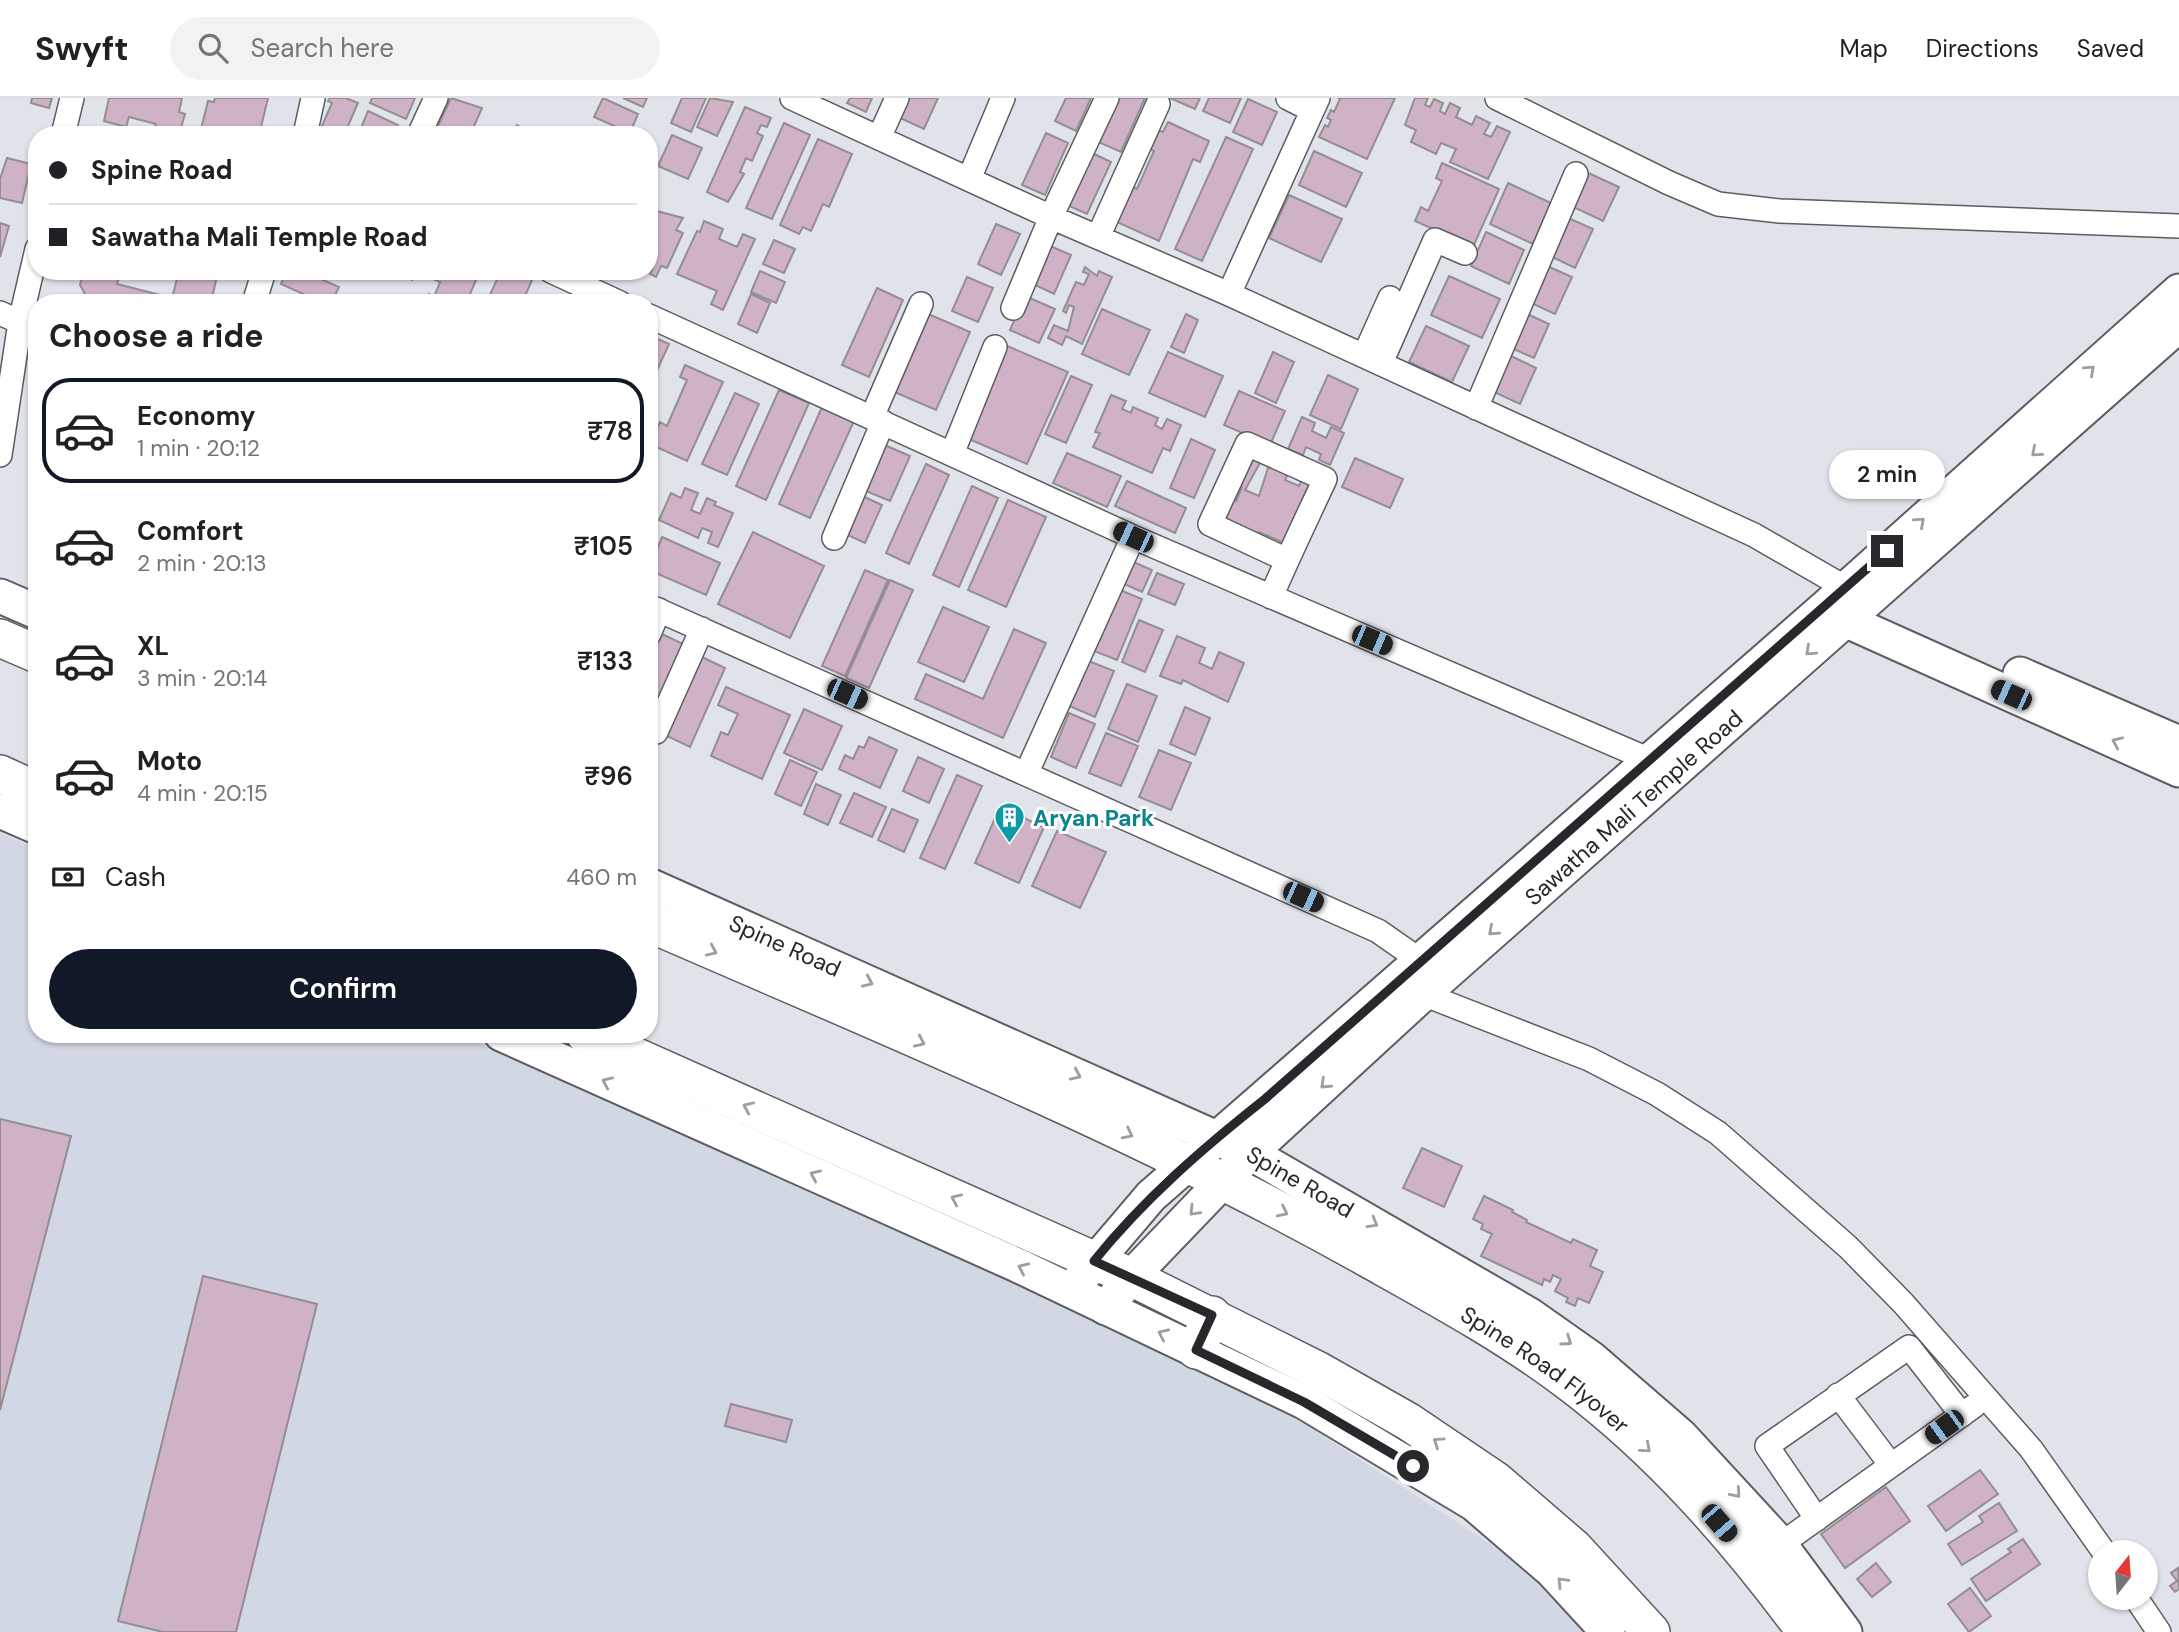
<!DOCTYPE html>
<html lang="en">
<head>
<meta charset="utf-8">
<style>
  body { margin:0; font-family:"DM Sans",sans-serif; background:#f2f2f2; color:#202124; height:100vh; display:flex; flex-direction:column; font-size:26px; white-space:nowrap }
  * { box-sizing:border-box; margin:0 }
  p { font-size:23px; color:#757577 }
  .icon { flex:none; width:38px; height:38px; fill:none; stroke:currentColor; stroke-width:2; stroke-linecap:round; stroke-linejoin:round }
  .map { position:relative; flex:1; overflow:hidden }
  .side { position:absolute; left:28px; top:196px; width:630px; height:749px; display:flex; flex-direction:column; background:#fff; border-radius:28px; box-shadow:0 2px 5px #0004 }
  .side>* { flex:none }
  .hud { position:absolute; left:28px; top:28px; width:630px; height:154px; border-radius:28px; box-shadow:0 2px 5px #0004; display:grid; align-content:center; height:154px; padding:0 21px; background:#fff }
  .needle { width:46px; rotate:17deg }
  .fabs { position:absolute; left:2088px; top:1442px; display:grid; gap:14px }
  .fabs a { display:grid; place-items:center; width:70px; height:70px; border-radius:50%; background:#fff; box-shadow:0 2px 5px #0004; font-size:35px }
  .end { position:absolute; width:32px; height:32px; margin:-16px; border:9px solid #27282b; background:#fff; box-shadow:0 0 0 4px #fff }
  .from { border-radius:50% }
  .bubble { position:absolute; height:49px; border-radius:24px; background:#fff; box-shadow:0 2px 5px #0004; font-size:23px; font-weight:600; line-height:49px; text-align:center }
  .car { position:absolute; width:21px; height:42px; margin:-21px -10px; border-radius:9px; box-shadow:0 0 5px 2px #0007; background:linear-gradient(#222 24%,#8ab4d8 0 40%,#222 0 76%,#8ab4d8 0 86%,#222 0) }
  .hud b { display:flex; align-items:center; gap:24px; height:66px; font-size:26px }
  .hud b+b { border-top:2px solid #e0e0e0 }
  .hud i { width:18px; height:18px; background:#202124 }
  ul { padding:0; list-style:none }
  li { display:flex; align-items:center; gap:21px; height:105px; margin:0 14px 10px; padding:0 7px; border:4px solid transparent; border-radius:28px }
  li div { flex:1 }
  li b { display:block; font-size:26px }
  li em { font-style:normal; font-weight:600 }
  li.on { border-color:#111827 }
  li>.icon { width:63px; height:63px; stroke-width:1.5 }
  h2 { padding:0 21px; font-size:32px; line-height:84px }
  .pay { display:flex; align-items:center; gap:18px; height:77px; padding:0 21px; font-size:26px }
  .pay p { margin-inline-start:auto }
  .button { display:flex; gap:14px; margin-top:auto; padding:14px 21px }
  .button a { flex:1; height:80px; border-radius:42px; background:#111827; color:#fff; font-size:28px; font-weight:600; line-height:80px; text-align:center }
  header { display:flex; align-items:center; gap:42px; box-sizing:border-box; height:98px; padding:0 35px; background:#fff; border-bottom:2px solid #e0e0e0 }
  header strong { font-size:33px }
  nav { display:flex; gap:38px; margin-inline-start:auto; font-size:24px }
  .search { width:490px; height:63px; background:#f2f2f2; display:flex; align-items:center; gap:18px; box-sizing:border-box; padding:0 24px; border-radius:38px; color:#757577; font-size:26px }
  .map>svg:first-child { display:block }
  .built { fill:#d2d7e4 }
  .building { fill:#d0b2c6; stroke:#948e92; stroke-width:2 }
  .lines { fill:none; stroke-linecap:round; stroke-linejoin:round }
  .street-casing { stroke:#5b5d62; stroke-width:26 }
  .secondary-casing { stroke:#5b5d62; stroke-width:37 }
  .primary-casing { stroke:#5b5d62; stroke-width:40 }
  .street { stroke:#fff; stroke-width:23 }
  .secondary { stroke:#fff; stroke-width:33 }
  .primary { stroke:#fff; stroke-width:37 }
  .oneway { stroke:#9e9ea0 }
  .route { stroke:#27282b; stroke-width:9 }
  .labels { text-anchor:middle; stroke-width:6; stroke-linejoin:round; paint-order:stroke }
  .street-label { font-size:23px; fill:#27282b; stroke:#fff }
  .culture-label { font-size:23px; font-weight:bold; fill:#0d838f; stroke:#fff; text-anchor:start }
</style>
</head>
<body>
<header>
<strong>Swyft</strong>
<div class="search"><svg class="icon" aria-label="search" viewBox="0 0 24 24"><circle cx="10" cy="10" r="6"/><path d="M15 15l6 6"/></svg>Search here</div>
<nav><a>Map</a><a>Directions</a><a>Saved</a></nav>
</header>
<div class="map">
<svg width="2179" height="1534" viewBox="0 0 2179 1534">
  <rect width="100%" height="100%" fill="#e0e3e9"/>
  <path class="built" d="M0,735L37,751V936H457L1228,1276L1557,1489L1594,1534H0Z"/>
  <path class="building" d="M32,0H52L49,10L31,5Z
    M109,0H182L179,14L185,16L179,37L154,36L156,26L129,19L126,29L104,23Z
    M215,0H268L259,37L200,35L208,3L214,4Z
    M330,0H346L358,5L344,37H318L332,5L328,3Z
    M372,0H415L406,21L370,5Z
    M451,0L482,10L470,37H447L436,32Z
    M603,0L638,16L630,35L594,19Z
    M623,0H647L643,9Z
    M682,0H706L691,34L671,25Z
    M710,0L733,4L717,38L697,29Z
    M850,0H872L866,14L847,5Z
    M907,0H938L924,31L898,19Z
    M1066,0H1091L1076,33L1055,23Z
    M1114,0H1145L1121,54L1094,42Z
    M1170,0H1200L1195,11Z
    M1209,0H1241L1230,25L1203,13Z
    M1338,0H1395L1367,61L1319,39L1325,27L1328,29L1331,22L1327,20L1331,12L1334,14L1340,1Z
    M1415,0H1428L1425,7L1430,9L1434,1L1443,5L1440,13L1445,16L1450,5L1460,10L1456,19L1472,27L1476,18L1490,25L1484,36L1491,39L1497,28L1510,34L1488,81L1450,64L1456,51L1441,45L1436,56L1411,44L1416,32L1405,27Z
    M1248,1L1277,14L1262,47L1233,34Z
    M745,9L771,20L767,29L761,27L757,35L763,38L752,63L746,60L740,74L744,76L728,104L707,94Z
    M368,13L398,27L394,37H358Z
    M1168,24L1209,43L1200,64L1193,61L1159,143L1108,120L1124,85L1137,91L1154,53L1145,49L1153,30L1163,34Z
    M784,25L810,37L772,121L746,110Z
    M517,27L529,35L532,29L550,37H509Z
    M1046,35L1068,45L1045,97L1022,87Z
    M672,37L702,50L688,81L658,68Z
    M1226,39L1253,51L1202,163L1175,151Z
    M818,41L852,56L829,109L823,106L811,133L803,129L799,136L780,127Z
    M1088,53L1111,64L1087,116L1065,106Z
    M1314,53L1362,75L1346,109L1299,87Z
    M7,60L31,66L22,105L0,100V81Z
    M1442,65L1499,91L1473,149L1415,123L1421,109L1428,113L1442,83L1436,80Z
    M1584,73L1619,89L1603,123L1569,107Z
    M1508,85L1551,105L1533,146L1490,126Z
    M1289,97L1342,121L1321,164L1269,140Z
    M649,111L683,120L676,132L683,135L667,170L661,168L656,179L650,176L653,169L649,167Z
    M1566,119L1593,131L1575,170L1548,157Z
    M704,123L723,131L719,141L737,149L743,136L755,141L723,212L711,206L717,193L677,176L697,133L700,134Z
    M0,125L9,128L0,159Z
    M996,126L1020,136L1001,177L978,166Z
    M1486,134L1524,152L1509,186L1471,168Z
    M774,142L795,151L784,175L763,166Z
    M1048,147L1071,157L1054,196L1031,185Z
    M1545,167L1572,179L1555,216L1529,204Z
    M1085,169L1097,178L1099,173L1112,179L1082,246L1066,238L1062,247L1048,240L1054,227L1068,233L1074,209L1069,207L1066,215L1063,213L1076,184L1084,187L1089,176L1083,174Z
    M83,173H121L117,186L172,200L179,173H218L211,205H90L80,187Z
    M286,173H303L339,189L331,205H323L281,186Z
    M393,173H416L412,182Z
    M437,173H480L466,205H425L429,196L434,199L440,184L433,181Z
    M511,173L532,182L522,205H496L488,201L500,175L509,179Z
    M760,173L785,184L776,205L751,194Z
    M1449,178L1500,201L1482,240L1431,217Z
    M967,179L993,190L978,224L952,213Z
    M877,190L903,202L869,279L842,267Z
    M751,196L770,205L757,235L738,226Z
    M1025,198L1055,211L1039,245L1010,232Z
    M1102,211L1150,232L1129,277L1082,256Z
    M926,215L970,234L936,312L892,293Z
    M1525,215L1549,226L1534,260L1509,249Z
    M1186,216L1198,222L1184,255L1171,249Z
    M1426,228L1469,248L1452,284L1409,264Z
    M649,237L669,246L649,290Z
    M1005,247L1068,274L1027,366L964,339Z
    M1168,254L1223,278L1205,319L1149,295Z
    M1273,254L1294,264L1276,305L1255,295Z
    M1509,257L1536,270L1520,306L1492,293Z
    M685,267L723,284L687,363L650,346L660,324L667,328L687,282L680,279Z
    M1328,277L1358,291L1341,331L1310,317Z
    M1071,278L1092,287L1066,345L1045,336Z
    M779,292L809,305L766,402L736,388Z
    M1239,293L1285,313L1270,347L1224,327Z
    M735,295L759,306L727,377L702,366Z
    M1111,297L1126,303L1122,311L1131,315L1133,309L1158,320L1155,327L1162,331L1167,321L1181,327L1170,353L1163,350L1152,375L1093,349L1100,335L1095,334Z
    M822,309L854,323L810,420L779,406Z
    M1302,319L1315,325L1312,333L1326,340L1331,329L1344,335L1330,367L1319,362L1321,356L1306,349L1303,357L1288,351Z
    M1191,341L1215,352L1194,400L1170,390Z
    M880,345L910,358L890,403L861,391Z
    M1067,355L1121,378L1107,409L1053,385Z
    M1245,356L1261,363L1245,392L1259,398L1269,367L1288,376L1285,382L1299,388L1301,383L1316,389L1286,452L1278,448L1280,443L1259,434L1257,437L1219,420L1228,400L1236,403L1242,389L1232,385Z
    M1355,360L1403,381L1390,410L1342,389Z
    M926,366L949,377L909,466L886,455Z
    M1127,383L1186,410L1175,435L1115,408Z
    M972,388L998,400L959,489L933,477Z
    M685,390L698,395L691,412L700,416L707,400L716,404L714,407L733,415L718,449L708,445L712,434L702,430L698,440L659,422L671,395L681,400Z
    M858,396L882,407L865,445L841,434Z
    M649,402L657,406L649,424Z
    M1008,402L1046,419L1006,509L968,492Z
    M753,434L824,468L790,540L718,506Z
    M662,439L720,465L706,497L649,472Z
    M1131,463L1152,472L1142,494L1122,485Z
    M865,472L888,482L845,578L822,568Z
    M1157,475L1184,486L1175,507L1148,496Z
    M890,482L913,492L869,590L846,580Z
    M1120,492L1142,501L1117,562L1094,553Z
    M943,509L989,529L964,584L918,564Z
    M1139,522L1163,532L1145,574L1122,564Z
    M1014,531L1046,545L1003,640L915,601L926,576L983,601Z
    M658,534L683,546L649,622V554Z
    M1177,538L1205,550L1199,565L1212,571L1219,554L1244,565L1228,604L1183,582L1181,586L1160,578Z
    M700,558L725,570L690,649L665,637Z
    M1086,562L1114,573L1095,619L1067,607Z
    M1127,586L1157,598L1138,644L1108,631Z
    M726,589L790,617L762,681L711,658L721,634L728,637L738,616L718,607Z
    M1185,609L1210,620L1195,657L1170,646Z
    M804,611L842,628L822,672L784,655Z
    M1069,615L1095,626L1076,670L1051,659Z
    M1106,635L1138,648L1121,688L1089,675Z
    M869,639L897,652L880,690L839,671L845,657L853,661L859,648L864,650Z
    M1159,652L1191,665L1171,712L1139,699Z
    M918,659L944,671L929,705L903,693Z
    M790,662L817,674L801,708L775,696Z
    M957,677L982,688L945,771L920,760Z
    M816,686L841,697L828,727L804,716Z
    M854,695L886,709L872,739L840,725Z
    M1000,709L1044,729L1019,785L975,765Z
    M892,711L918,722L904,754L878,742Z
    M1057,733L1106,754L1080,810L1032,788Z
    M0,1021L71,1038L0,1312Z
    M1422,1050L1462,1068L1444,1109L1403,1090Z
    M1484,1098L1513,1112L1512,1114L1527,1122L1526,1124L1571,1145L1573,1141L1597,1152L1590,1168L1603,1174L1589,1205L1578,1200L1575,1208L1566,1204L1568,1200L1555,1193L1561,1181L1553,1177L1550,1184L1544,1181L1542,1187L1481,1158L1492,1136L1481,1131L1483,1126L1473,1121Z
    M203,1178L317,1206L236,1534H163L118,1523Z
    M731,1306L792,1322L786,1344L725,1328Z
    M1980,1372L1998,1396L1946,1433L1928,1408Z
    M1886,1389L1910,1423L1845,1470L1821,1436Z
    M1999,1405L2017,1433L1962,1467L1948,1446L1983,1424L1979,1418Z
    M2023,1441L2040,1466L1986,1503L1971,1481L2011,1454L2008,1451Z
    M1876,1465L1891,1484L1872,1499L1857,1481Z
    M2178,1470L2179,1491L2175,1494L2170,1488L2177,1483L2171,1475Z
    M1970,1490L1991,1518L1969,1534L1948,1506Z"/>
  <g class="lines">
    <defs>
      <path id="street" d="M792,0L1051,119L1229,196L1754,437L1846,490
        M1288,0L1312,12
        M1497,0L1669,85L1718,106L1780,113L2179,128
        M63,37L72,0
        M305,37L313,0
        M419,37L436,0
        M879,40L897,0
        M969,81L1003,0
        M1098,139L1158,6
        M551,173L620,205
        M1229,196L1318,0
        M254,205L264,173
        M1013,210L1051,119L1107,0
        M0,215L37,232
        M649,218L1133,439L1650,662
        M1364,258L1390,200
        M1381,265L1435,142L1465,155
        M1476,310L1576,76
        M872,319L921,206
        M952,356L995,249
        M0,357L20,224L37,151
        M834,440L883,324
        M1271,499C1288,459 1307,420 1325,381L1247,346L1210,426L1287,462
        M649,508L1378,833L1421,863
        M649,536L659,512
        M656,634L702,531
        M1027,674L1133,439
        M1423,896L1589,961L1657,996L1718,1035L1848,1149L1903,1205L2031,1351L2104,1454
        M1838,1297L1891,1367
        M1817,1421L1767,1348L1909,1249L1962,1317
        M1780,1447L1974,1308
        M2136,1500L2159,1534"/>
      <g id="secondary">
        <path d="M0,498L37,514"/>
        <path d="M1831,508L1845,522L2179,672"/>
        <path d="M2020,576L2179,645"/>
        <path d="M0,713L37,729"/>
        <path id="s1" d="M649,787L1250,1055L1530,1217L1591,1260L1681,1338L1776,1441L1845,1534"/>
        <path d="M501,936L1017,1167L1304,1304L1474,1406L1552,1473L1608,1534"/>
        <path d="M1071,1192L1151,1098L1829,506L2179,193"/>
        <path id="s2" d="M1106,1210L1131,1179L1250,1055L1423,896L2179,227"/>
      </g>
      <g id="primary">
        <path d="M0,540L37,556"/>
        <path d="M0,676L37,693"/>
        <path id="s3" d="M649,825C892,931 1138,1031 1369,1161C1437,1199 1507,1237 1569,1284C1662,1354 1737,1441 1806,1534"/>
        <path d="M585,936L1131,1179L1319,1273L1409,1324L1495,1382L1574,1450L1651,1534"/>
        <path d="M1196,1252L1212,1217"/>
      </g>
    </defs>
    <use href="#street" class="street-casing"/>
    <use href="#secondary" class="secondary-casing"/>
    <use href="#primary" class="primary-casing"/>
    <use href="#street" class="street"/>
    <use href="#secondary" class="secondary"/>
    <use href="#primary" class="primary"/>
  </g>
  <defs><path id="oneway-chevron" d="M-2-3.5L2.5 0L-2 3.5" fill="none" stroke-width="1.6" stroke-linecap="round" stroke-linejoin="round" transform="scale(1.75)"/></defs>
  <g class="oneway">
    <use href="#oneway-chevron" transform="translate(2090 272) rotate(-42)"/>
    <use href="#oneway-chevron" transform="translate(2036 354) rotate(139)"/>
    <use href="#oneway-chevron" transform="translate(1920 424) rotate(-42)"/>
    <use href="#oneway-chevron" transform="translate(1810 553) rotate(138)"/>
    <use href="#oneway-chevron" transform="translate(2117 644) rotate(-156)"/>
    <use href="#oneway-chevron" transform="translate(1493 833) rotate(138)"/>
    <use href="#oneway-chevron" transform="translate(712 853) rotate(24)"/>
    <use href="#oneway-chevron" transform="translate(868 884) rotate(24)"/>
    <use href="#oneway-chevron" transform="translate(920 944) rotate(24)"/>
    <use href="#oneway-chevron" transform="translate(1076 977) rotate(24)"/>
    <use href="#oneway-chevron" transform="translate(607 984) rotate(-156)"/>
    <use href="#oneway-chevron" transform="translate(1325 986) rotate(137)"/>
    <use href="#oneway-chevron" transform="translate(748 1009) rotate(-156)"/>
    <use href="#oneway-chevron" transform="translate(1128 1036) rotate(27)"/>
    <use href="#oneway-chevron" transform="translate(815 1077) rotate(-156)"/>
    <use href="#oneway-chevron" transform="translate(956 1101) rotate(-156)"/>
    <use href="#oneway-chevron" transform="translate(1194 1113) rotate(134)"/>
    <use href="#oneway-chevron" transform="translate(1283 1114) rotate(26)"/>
    <use href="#oneway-chevron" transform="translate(1373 1125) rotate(30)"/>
    <use href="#oneway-chevron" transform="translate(1023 1170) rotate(-155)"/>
    <use href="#oneway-chevron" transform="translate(1163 1236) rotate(-155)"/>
    <use href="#oneway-chevron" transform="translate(1567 1243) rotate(35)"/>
    <use href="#oneway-chevron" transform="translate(1438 1344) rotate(-146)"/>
    <use href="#oneway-chevron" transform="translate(1646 1350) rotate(41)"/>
    <use href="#oneway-chevron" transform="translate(1736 1395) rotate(49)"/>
    <use href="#oneway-chevron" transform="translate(1562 1484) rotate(-134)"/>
  </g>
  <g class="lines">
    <path class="route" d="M1413,1368L1304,1304L1196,1252L1212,1217L1094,1163C1144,1101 1203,1050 1265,1001L1887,453"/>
  </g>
  <defs>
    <symbol id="building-pin" viewBox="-11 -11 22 30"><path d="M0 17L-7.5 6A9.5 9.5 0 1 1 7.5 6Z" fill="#0f9aa8" stroke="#fff"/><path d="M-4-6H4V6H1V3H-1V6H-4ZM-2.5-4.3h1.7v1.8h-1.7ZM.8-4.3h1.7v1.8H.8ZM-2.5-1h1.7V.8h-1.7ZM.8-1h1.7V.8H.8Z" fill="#fff"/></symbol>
  </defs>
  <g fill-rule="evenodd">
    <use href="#building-pin" x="992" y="702" width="35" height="47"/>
  </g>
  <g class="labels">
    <g class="street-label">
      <text dy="8" stroke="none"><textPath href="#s2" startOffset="728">Sawatha Mali Temple Road</textPath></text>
      <text dy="8" stroke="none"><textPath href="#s1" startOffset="149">Spine Road</textPath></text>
      <text dy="8" stroke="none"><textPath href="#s1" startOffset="716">Spine Road</textPath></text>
      <text dy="8" stroke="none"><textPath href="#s3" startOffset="1003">Spine Road Flyover</textPath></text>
    </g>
    <g class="culture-label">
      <text x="1033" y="728">Aryan Park</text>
    </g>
  </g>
</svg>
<div class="fabs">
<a><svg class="needle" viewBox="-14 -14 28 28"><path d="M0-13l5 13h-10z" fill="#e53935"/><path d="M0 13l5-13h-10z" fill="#757577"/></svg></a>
</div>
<i class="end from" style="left:1413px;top:1368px"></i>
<i class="end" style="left:1887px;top:453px"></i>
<div class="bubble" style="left:1829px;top:352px;width:116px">2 min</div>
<i class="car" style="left:1133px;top:439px;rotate:295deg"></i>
<i class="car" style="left:1372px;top:542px;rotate:113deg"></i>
<i class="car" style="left:847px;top:596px;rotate:114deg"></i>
<i class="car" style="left:2011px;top:597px;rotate:294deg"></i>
<i class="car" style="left:1303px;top:799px;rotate:114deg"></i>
<i class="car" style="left:1944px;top:1329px;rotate:234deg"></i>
<i class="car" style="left:1719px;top:1425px;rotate:139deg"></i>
<div class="hud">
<b><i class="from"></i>Spine Road</b>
<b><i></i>Sawatha Mali Temple Road</b>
</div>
<section class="side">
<h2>Choose a ride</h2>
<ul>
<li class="on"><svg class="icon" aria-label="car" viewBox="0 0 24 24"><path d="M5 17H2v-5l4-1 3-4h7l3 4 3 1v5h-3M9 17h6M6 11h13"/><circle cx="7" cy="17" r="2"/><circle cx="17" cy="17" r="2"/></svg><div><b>Economy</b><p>1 min · 20:12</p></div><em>₹78</em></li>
<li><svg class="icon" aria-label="car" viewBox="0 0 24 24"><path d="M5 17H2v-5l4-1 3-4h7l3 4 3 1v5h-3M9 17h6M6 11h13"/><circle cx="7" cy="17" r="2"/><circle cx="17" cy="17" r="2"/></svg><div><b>Comfort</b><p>2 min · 20:13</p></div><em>₹105</em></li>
<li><svg class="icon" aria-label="car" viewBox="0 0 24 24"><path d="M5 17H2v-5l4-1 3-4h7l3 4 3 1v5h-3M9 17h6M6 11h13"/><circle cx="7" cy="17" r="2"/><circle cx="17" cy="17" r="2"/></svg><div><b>XL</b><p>3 min · 20:14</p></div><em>₹133</em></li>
<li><svg class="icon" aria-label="car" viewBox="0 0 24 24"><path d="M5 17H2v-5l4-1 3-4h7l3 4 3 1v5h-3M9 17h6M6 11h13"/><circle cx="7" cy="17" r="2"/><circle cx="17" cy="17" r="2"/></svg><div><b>Moto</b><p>4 min · 20:15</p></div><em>₹96</em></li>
</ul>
<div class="pay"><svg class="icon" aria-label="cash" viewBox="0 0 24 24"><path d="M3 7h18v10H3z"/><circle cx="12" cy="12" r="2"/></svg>Cash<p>460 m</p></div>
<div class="button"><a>Confirm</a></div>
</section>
</div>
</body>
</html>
